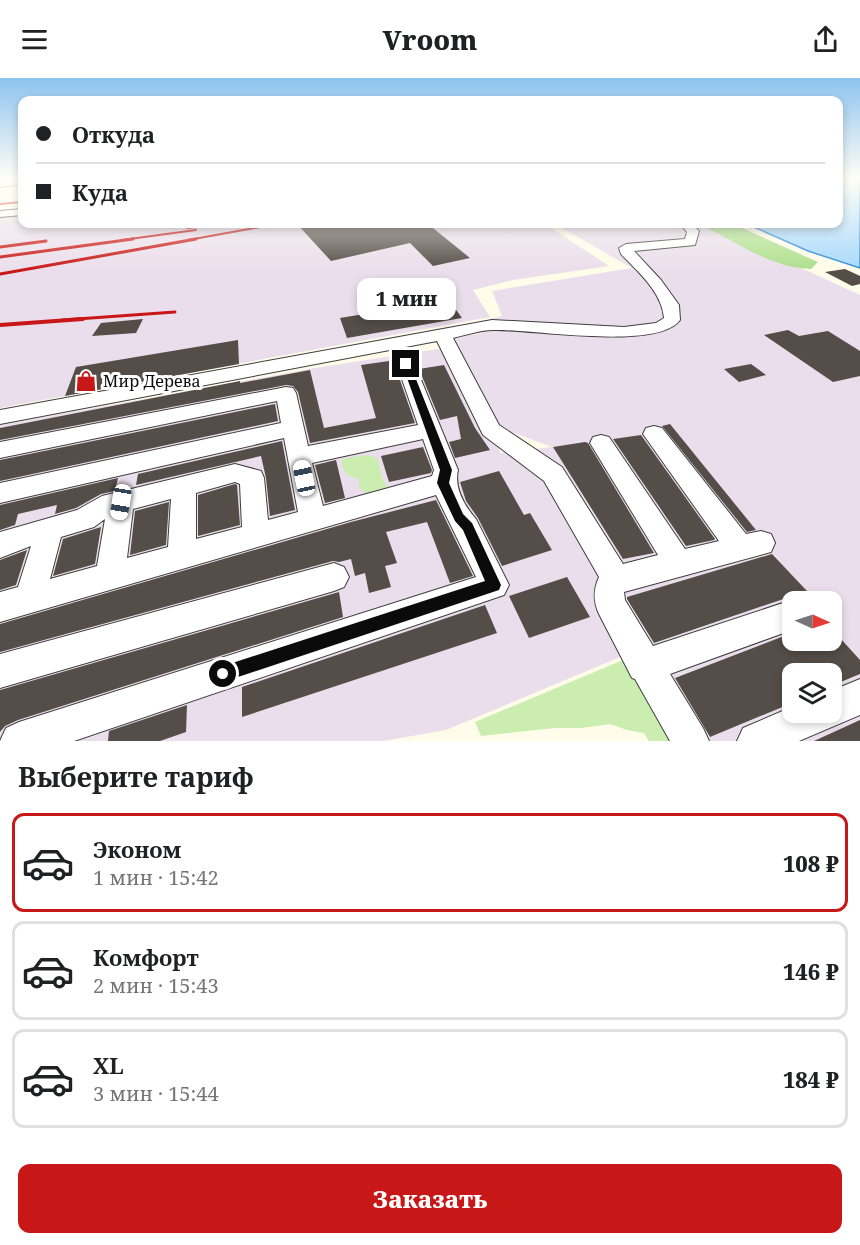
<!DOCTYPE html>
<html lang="ru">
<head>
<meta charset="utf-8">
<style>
  body { margin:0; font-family:"Noto Serif",serif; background:#f2f2f2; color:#202124; height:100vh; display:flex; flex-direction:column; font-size:22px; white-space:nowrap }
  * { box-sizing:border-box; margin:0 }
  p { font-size:20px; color:#757577 }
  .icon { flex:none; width:33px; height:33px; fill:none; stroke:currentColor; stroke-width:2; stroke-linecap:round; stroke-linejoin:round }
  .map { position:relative; height:663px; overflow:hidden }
  .details { display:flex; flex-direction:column; background:#fff; flex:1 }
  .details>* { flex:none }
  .hud { position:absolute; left:18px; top:18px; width:825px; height:132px; border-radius:12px; box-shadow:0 3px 9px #0003; display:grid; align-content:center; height:132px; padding:0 18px; background:#fff }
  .needle { width:39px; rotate:93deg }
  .buttons { position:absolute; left:782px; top:513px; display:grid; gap:12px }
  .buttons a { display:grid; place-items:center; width:60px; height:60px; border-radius:12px; background:#fff; box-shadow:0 3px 9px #0003; font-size:30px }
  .end { position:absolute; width:27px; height:27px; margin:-14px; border:8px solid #0b0b0b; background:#fff; box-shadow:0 0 0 3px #fff }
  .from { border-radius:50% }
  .bubble { position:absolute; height:42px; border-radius:12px; background:#fff; box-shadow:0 3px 9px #0003; font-size:20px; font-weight:800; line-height:42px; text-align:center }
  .car { position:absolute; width:18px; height:36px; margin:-18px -9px; border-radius:8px; box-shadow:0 0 4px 2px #0007; background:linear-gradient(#fff 24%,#345 0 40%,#fff 0 76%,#345 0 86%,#fff 0) }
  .hud b { display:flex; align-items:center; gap:21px; height:57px; font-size:22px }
  .hud b+b { border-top:2px solid #e0e0e0 }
  .hud i { width:15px; height:15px; background:#202124 }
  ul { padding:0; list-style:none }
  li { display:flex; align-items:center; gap:18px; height:99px; margin:0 12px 9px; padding:0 6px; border:3px solid #e0e0e0; border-radius:12px }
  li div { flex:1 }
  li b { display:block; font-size:22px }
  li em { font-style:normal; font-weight:800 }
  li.current { border-color:#c81717 }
  li>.icon { width:54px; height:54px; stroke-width:1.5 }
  h2 { padding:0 18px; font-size:27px; line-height:72px }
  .cta { display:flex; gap:12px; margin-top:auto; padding:12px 18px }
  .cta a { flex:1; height:69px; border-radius:12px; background:#c81717; color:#fff; font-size:24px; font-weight:800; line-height:69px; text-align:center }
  header { display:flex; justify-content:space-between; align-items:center; height:78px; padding:0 18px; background:#fff; font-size:27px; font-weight:800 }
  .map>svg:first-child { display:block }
  .industrial { fill:#ebdeec; fill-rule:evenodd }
  .green { fill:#ccedb0 }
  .forest { fill:#aedf8d }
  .water { fill:#a8d9fc; stroke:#288bda; stroke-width:1.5 }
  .building { fill:#554d47 }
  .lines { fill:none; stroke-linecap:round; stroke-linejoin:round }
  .minor-casing { stroke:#3e3e3e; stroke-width:2 }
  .minor { fill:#fff; fill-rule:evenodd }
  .rail-far2 { stroke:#c81717; stroke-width:2 }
  .rail-far1 { stroke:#c81717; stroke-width:3 }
  .rail { stroke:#c81717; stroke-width:4 }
  .route { fill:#0b0b0b }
  .labels { text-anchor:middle; stroke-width:6; stroke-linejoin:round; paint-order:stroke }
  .poi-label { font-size:16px; fill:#0b0b0b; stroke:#fff; text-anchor:start }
</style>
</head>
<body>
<header><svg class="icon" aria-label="menu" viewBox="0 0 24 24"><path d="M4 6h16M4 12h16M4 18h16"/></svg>Vroom<svg class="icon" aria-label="share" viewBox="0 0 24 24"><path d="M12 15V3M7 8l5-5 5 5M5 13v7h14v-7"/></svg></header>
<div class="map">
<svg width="860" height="663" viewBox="0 0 860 663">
  <rect width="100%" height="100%" fill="#fffcea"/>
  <path class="industrial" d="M22,131V146H545L609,188L513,202L473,212L490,239L0,330V134Z
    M555,146H705L860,217V663H679L625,577L446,652L383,663H0V347L321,289L444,270L501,375L552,369L501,350L474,308L451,260L483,255L479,244L502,238L492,213L632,190ZM792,524H831V562H792ZM792,596H831V634H792Z"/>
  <path class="green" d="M367,377L377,380L383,402L389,412L368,418L359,409V401C346,398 342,394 341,381Z
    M623,582L674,663H649L644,655L627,652L610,646L582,650H555L481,658L475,644Z"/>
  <path class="forest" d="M698,146H733L818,184L811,191C769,190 735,162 698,146Z"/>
  <path class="water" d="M839,100H851L860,103V190L808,173L747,146H838Z"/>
  <path class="building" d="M297,146H428L470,180L433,188L410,165L331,183Z
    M845,191L860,198V206L852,208L825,194Z
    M449,222L462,240L347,260L340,240Z
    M143,241L136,255L92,258L101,245Z
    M788,252L799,258L828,253L860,273V298L833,304L764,257Z
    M238,262L239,286L65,318L76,289Z
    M396,282L395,288L415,345L310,365L298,314L293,308L286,307L0,362V350L240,303V305L310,292L324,350L376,340L361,287Z
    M751,286L766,297L739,304L724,291Z
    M444,287L475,350L490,372L455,380L449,364L461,361L457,338L440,342L419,291Z
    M275,326L278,343L0,403V382Z
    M670,346L756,452L747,454L662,348Z
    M641,357L715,461L714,462L686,468L613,361Z
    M282,363L295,432L270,438L266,400L261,378L136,407L138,396Z
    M585,364L588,365L654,475L623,481L553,369Z
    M423,369L432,392L431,395L389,404L381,378Z
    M336,382L345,420L325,425L315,387Z
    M499,393L524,437L530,435L552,472L502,488L478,440L466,423L460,404Z
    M118,400L115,413L101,416L76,430L55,436L57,427L18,436L15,447L0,452V427Z
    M235,406L237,407L240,447L198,458V417Z
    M436,422L473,498L450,505L427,444L386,454L397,485L385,488L391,509L369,515L365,495L355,498L351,481L339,484L333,483L0,574V546L351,444Z
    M169,424L166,467L130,477L135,433Z
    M101,449L95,486L53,498L63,461Z
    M27,472L16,507L0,512V482Z
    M772,476L807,513L654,565L627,521V519Z
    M567,499L590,539L529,560L509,518Z
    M339,514L343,539L18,642L5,648L0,654V612Z
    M485,527L497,555L242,639V609Z
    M831,550L860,582V596L831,608V596H792V625L710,659L675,600L792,555V562H831Z
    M187,627L186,654L160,663H108L109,653Z
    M860,642V663H814Z"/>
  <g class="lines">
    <defs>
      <path id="minor" d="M22,100V106L0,109V103Z
        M22,131V137L0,139V133Z
        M680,146H692L699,153L695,167L634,173L661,202L679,227L680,242C658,273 532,251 494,252C480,252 466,257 453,260L499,347L562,389L623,486L658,477L590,365L593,359L601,357L609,359L685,471L719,463L643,356L646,350L654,348L662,350L746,456L761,453L771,456L775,465L771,474L624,514L625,522L653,568L792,522L796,524H792V552L670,596L703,650L709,663H670L635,601L632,600L599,536C593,523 593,512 599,499L544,403L483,357L437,263L0,346V332L492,242L624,249L656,245L664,240C662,214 638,194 621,176L619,170L626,166L685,161L687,154Z
        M406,281L413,283L415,287L458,392C454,410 464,427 476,441L509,507L504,517L74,663H0L6,650L19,644L476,499L436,417L0,544V514L18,509L31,468L0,480V454L77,432L102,418L235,386L261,393L264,400L268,442L298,434L284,360L0,425V405L281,345L277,323L0,380V364L286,309L293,310L296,315L308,368L418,347L397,287L399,283ZM423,361L434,392L432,398L323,428L312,385ZM235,404L240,406L242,449L196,461V415ZM171,421L168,469L127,480L133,431ZM105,441L97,488L50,501L61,459L94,449Z
        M334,485L344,489L349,499L344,509L334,513L0,610V576Z
        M860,601V637L799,663H737L743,650L792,629V634H831V613Z"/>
    </defs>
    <use href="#minor" class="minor-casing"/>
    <use href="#minor" class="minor"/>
    <path class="rail-far2" d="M0,126L22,124
      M187,150L229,146
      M122,162L196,152
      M188,162L277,146"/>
    <path class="rail-far1" d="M0,169L46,163
      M0,179L133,161
      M0,196L196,161
      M63,242L175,234"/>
    <path class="rail" d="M0,247L83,241"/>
  </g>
  <linearGradient id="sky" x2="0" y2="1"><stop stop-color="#8ec3f0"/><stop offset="0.52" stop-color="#fffef6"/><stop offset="1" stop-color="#fffef6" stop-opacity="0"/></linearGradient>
  <rect width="860" height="193" fill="url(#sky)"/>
  <path class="route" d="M406,284L410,286L452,392L449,405L463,436L472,445L501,507L499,512L223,604L217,602L215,596L217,591L223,588L485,503L463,452L455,443L437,405L440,392L402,286Z"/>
  <defs>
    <symbol id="shop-bare" viewBox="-9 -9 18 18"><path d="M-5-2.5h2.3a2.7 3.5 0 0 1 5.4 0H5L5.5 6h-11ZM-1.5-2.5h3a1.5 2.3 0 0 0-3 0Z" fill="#c81717" stroke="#fff" stroke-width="2.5" paint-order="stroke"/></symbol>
  </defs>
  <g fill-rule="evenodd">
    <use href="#shop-bare" x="71" y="288" width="30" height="30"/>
  </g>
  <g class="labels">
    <g class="poi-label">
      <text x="103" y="309">Мир Дерева</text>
    </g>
  </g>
</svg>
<div class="buttons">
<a><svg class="needle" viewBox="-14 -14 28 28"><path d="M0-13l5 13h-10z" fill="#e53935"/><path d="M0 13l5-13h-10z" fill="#757577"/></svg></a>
<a><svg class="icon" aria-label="layers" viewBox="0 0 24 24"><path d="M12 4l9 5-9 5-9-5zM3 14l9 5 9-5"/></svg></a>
</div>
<i class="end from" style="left:223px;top:596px"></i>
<i class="end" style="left:406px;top:286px"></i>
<div class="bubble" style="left:357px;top:200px;width:99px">1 мин</div>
<i class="car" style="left:304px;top:400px;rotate:348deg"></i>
<i class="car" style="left:121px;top:424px;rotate:189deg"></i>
<div class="hud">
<b><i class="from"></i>Откуда</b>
<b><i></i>Куда</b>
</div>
</div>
<section class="details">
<h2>Выберите тариф</h2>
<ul>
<li class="current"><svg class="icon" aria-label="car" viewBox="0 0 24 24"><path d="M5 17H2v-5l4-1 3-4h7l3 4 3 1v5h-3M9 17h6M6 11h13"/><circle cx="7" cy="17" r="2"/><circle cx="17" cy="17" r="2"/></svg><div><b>Эконом</b><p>1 мин · 15:42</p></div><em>108 ₽</em></li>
<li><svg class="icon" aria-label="car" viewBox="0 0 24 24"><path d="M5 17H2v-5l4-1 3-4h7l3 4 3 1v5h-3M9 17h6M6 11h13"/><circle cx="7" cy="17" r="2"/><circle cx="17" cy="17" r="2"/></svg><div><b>Комфорт</b><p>2 мин · 15:43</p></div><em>146 ₽</em></li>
<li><svg class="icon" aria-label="car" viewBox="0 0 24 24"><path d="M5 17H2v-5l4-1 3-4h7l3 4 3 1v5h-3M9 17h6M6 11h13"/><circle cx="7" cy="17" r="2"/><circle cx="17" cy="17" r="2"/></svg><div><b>XL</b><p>3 мин · 15:44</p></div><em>184 ₽</em></li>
</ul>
<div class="cta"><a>Заказать</a></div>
</section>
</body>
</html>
